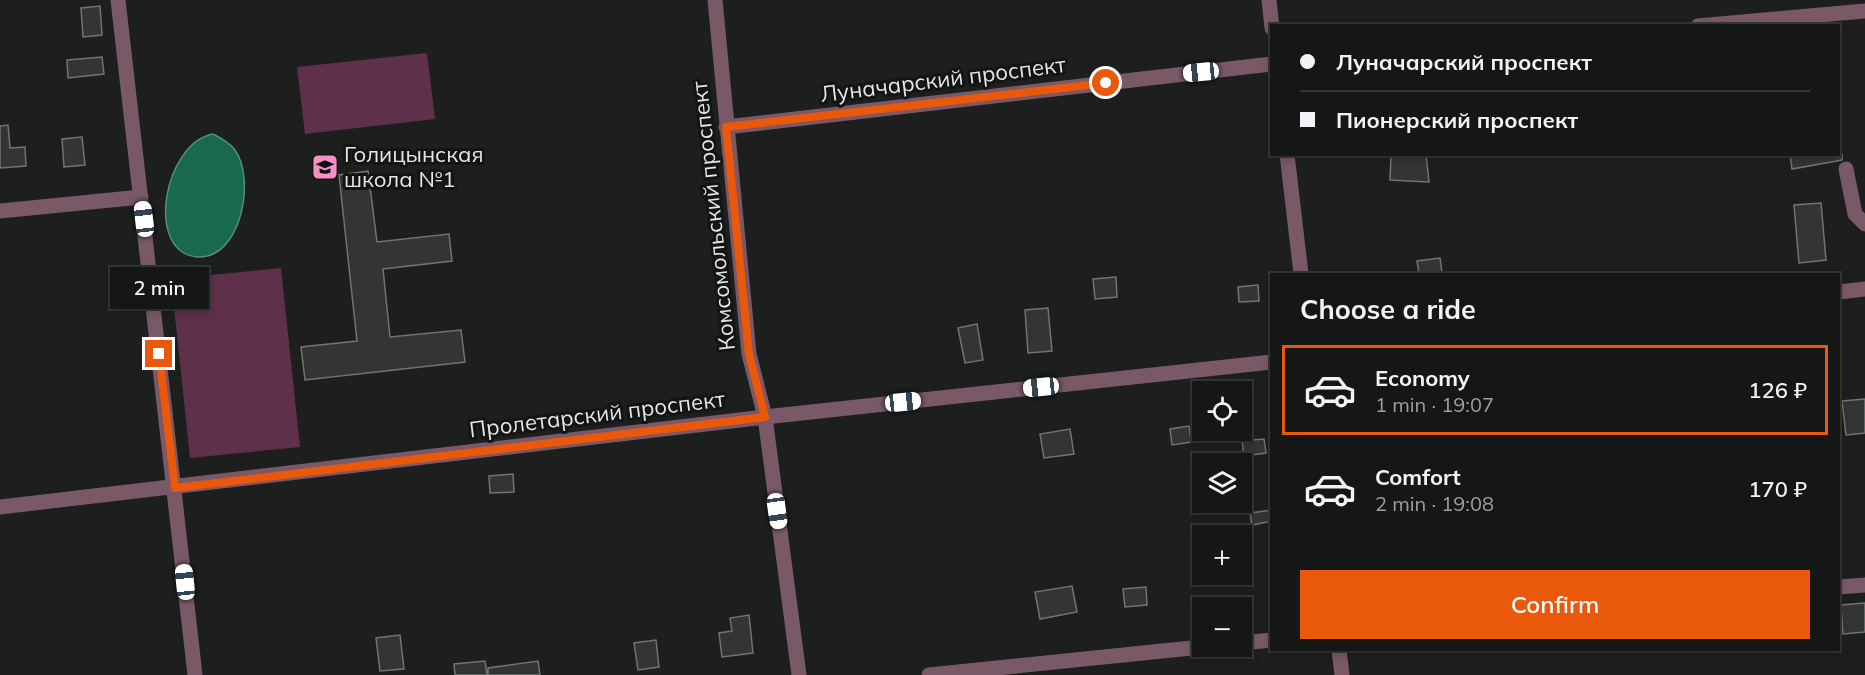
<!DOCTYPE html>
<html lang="en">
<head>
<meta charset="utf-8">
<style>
  body { margin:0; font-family:Mulish,sans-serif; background:#1e201f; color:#f1f3f6; height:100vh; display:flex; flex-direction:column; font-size:22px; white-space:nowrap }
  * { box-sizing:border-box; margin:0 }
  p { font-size:20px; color:#9d9fa1 }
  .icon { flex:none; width:33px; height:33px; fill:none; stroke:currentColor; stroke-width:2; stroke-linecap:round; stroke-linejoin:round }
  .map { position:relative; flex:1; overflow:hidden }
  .panel { position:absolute; left:1270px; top:273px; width:570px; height:378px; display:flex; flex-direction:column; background:#151716; border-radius:0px; box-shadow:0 3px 9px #0003,0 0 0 2px #343635 }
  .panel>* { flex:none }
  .hud { position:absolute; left:1270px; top:24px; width:570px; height:132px; border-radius:0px; box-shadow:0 3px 9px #0003,0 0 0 2px #343635; display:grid; align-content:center; height:132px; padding:0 30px; background:#151716 }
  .fabs { position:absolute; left:1192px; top:381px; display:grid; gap:12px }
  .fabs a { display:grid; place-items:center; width:60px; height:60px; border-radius:0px; background:#151716; box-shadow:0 3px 9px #0003,0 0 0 2px #343635; font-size:30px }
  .end { position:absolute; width:27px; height:27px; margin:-14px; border:8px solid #ea580c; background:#fff; box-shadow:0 0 0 3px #fff }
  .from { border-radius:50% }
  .bubble { position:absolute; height:42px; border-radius:0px; background:#151716; box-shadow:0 3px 9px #0003,0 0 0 2px #343635; font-size:20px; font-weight:600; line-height:42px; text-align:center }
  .car { position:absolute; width:18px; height:36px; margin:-18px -9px; border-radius:8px; box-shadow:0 0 4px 2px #0007; background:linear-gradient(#fff 24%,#345 0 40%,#fff 0 76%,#345 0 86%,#fff 0) }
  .hud b { display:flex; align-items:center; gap:21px; height:57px; font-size:22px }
  .hud b+b { border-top:2px solid #343635 }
  .hud i { width:15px; height:15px; background:#f1f3f6 }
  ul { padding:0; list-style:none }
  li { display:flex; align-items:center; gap:18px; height:90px; margin:0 12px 9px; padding:0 18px; border:3px solid transparent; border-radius:0px }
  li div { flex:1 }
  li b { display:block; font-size:22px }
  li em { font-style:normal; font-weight:600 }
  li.active { border-color:#ea580c }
  li>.icon { width:54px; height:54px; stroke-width:1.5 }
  h2 { padding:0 30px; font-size:27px; line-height:72px }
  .cta { display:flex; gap:12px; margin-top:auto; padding:12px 30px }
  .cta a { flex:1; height:69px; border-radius:0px; background:#ea580c; color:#fff; font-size:24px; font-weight:600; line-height:69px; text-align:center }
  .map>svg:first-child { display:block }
  .green { fill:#5e3049 }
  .water { fill:#19694c; stroke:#568e7a; stroke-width:1.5 }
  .building { fill:#323534; stroke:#707472; stroke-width:1.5 }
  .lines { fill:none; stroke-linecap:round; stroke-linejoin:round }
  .minor { stroke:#795868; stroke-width:15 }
  .route { stroke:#ea580c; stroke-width:8 }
  .labels { text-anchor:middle; stroke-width:6; stroke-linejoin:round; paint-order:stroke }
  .street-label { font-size:22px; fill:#e4e6e5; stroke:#131514 }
  .poi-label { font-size:22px; fill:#e4e6e5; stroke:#131514; text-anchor:start }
</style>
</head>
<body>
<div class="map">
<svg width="1865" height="675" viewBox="0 0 1865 675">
  <rect width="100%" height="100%" fill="#1c1f1d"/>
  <path class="green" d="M427,53L435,119L305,134L297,67Z
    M281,268L300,447L190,458L171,279Z"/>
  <path class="water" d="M213,134C221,138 230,143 235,150C256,179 241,260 197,257C144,252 164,143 213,134Z"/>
  <path class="building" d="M100,6L102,35L83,37L81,8Z
    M102,57L104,74L68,78L67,60Z
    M8,125L10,148L25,147L26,166L0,168V126Z
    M82,137L85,165L64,167L62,139Z
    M1391,154H1426L1429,182L1390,180Z
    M1790,154H1842V160L1792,169Z
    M368,171L377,242L449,234L452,261L383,269L390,337L461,330L465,362L305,380L301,347L357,341L339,175Z
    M1821,203L1826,260L1799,263L1794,205Z
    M1440,258L1442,272L1419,274L1417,261Z
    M1116,277L1117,297L1095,299L1093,279Z
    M1258,285L1259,301L1239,302L1238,287Z
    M1048,308L1052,351L1028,353L1025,310Z
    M977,324L983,360L965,363L958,328Z
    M1865,399V433L1846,435L1842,401Z
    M1189,426L1191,442L1172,445L1170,429Z
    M1070,429L1074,454L1044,458L1040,434Z
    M1264,439L1266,453L1244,456L1242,441Z
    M513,474L514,492L490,493L489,476Z
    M1272,510V521L1252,525L1250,513Z
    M1072,586L1077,612L1040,619L1035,592Z
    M1146,587L1147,605L1125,607L1123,589Z
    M1865,603V632L1843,634L1841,605Z
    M749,615L753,653L722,657L719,633L732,631L730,618Z
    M400,635L404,669L380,671L376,638Z
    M656,640L659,667L638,670L634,643Z
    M485,661L487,675H455L454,664Z
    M538,661L540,675H488V668Z"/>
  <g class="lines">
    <path class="minor" d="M118,0L195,675
      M715,0L749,354L765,417L799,675
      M1269,0L1272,28
      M1698,26L1865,11
      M726,127L1272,64
      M1287,154L1301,274
      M1846,169L1855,214L1865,224
      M0,211L141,197
      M1839,292L1865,289
      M0,507L765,417L1272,362
      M1839,587L1865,585
      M1242,643L1272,640
      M1339,650L1342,675
      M929,675L1211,646"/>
  </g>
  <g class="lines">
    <path class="route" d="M159,354L175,488L765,417L749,354L726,127L1106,83"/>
  </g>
  <defs>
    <symbol id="school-square" viewBox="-11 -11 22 22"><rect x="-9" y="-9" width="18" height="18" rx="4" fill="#f98fc9" stroke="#131514"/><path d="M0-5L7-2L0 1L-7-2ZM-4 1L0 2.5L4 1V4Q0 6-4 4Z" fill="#111"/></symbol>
  </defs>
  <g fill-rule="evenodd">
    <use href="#school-square" x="310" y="152" width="30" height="30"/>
  </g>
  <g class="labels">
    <g class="street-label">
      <text transform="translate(943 79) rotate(-7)" y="8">Луначарский проспект</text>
      <text transform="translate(713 216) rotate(-96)" y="8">Комсомольский проспект</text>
      <text transform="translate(597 414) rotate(-7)" y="8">Пролетарский проспект</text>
    </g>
    <g class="poi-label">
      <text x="344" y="162">Голицынская<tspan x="344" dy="25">школа №1</tspan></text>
    </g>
  </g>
</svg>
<div class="fabs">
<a><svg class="icon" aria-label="locate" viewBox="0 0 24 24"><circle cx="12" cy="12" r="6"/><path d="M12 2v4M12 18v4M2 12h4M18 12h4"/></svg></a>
<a><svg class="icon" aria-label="layers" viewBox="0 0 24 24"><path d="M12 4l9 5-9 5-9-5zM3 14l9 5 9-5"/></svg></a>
<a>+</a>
<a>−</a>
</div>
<i class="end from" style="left:1106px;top:83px"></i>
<i class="end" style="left:159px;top:354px"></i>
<div class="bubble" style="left:110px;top:267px;width:99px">2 min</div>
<i class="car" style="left:1201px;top:72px;rotate:264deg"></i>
<i class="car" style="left:144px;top:219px;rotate:353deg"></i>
<i class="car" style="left:1041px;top:387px;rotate:264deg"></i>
<i class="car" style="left:903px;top:402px;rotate:84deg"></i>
<i class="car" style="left:777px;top:511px;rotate:172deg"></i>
<i class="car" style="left:185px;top:582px;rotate:354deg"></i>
<div class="hud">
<b><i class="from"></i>Луначарский проспект</b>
<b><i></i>Пионерский проспект</b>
</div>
<section class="panel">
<h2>Choose a ride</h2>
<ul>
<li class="active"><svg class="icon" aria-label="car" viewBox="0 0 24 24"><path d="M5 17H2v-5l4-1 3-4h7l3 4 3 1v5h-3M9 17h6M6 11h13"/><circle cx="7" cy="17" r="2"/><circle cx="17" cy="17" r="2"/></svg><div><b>Economy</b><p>1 min · 19:07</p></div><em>126 ₽</em></li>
<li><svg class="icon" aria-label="car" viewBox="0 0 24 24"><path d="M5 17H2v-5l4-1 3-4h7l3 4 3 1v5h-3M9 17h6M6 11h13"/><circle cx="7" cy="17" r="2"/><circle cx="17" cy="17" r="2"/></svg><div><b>Comfort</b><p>2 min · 19:08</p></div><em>170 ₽</em></li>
</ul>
<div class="cta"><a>Confirm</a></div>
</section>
</div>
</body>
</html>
